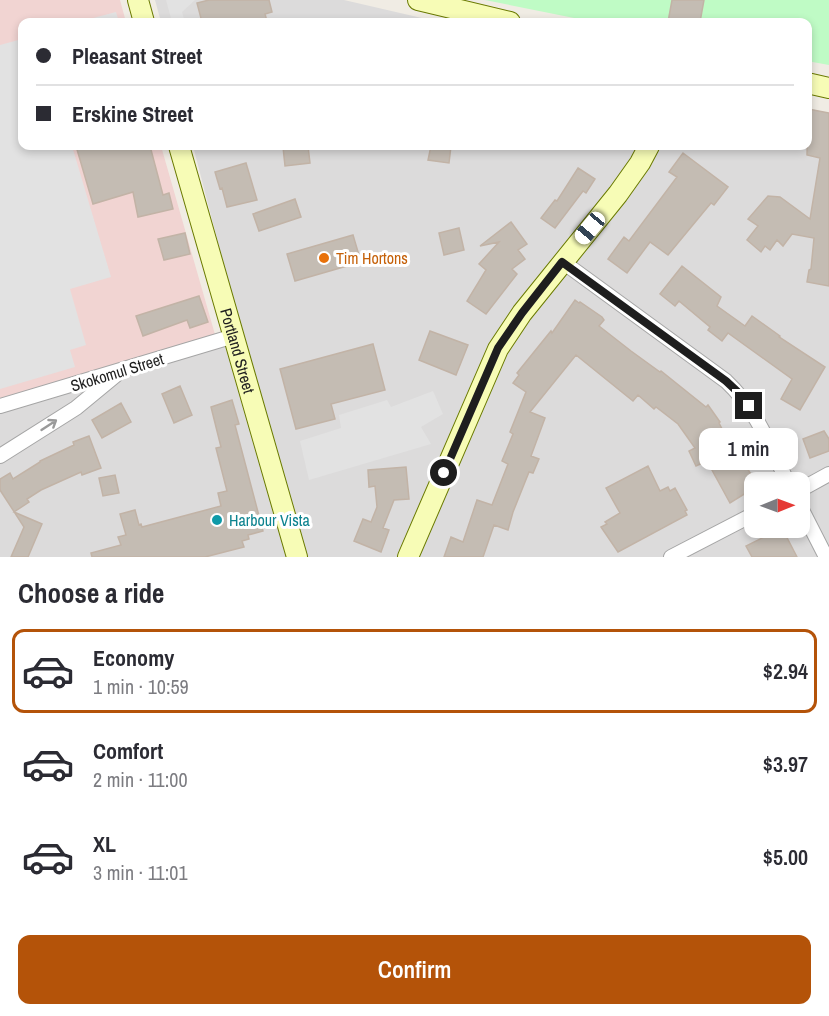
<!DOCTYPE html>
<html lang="en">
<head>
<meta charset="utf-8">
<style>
  body { margin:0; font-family:"Archivo Narrow",sans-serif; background:#f7f7f7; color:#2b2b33; height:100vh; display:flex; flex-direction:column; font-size:22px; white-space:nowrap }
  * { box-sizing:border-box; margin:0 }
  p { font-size:20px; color:#7c7c81 }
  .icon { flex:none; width:33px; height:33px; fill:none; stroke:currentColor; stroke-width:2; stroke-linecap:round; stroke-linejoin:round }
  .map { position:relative; height:557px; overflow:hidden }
  .sheet { display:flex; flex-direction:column; background:#fff; flex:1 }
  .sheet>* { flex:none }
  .guide { position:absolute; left:18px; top:18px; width:794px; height:132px; border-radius:12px; box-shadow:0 3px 9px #0003; display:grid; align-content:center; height:132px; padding:0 18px; background:#fff }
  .needle { width:39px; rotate:89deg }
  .buttons { position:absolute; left:744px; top:472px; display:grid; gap:12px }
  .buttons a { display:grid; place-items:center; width:66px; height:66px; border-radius:12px; background:#fff; box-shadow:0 3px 9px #0003; font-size:30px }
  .end { position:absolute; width:27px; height:27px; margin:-14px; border:8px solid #1e1e1e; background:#fff; box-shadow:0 0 0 3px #fff }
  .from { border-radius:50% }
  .bubble { position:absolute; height:42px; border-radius:12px; background:#fff; box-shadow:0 3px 9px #0003; font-size:20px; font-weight:600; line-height:42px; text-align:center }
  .car { position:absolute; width:18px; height:36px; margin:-18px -9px; border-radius:8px; box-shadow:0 0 4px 2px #0007; background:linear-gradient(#fff 24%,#345 0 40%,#fff 0 76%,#345 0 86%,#fff 0) }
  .guide b { display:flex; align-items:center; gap:21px; height:57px; font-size:22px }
  .guide b+b { border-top:2px solid #e1e1e2 }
  .guide i { width:15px; height:15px; background:#2b2b33 }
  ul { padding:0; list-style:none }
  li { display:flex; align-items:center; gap:18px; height:84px; margin:0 12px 9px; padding:0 6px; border:3px solid transparent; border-radius:12px }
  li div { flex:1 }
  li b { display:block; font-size:22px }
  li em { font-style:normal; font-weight:600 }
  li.on { border-color:#b45309 }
  li>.icon { width:54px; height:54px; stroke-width:1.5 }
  h2 { padding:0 18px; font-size:27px; line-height:72px }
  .action { display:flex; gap:12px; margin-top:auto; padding:12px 18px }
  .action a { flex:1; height:69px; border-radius:12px; background:#b45309; color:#fff; font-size:24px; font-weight:600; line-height:69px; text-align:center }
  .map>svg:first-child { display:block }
  .residential { fill:#dcdbdb; fill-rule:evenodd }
  .commercial { fill:#f1d4d2 }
  .park { fill:#bffbc5 }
  .parking { fill:#e2e2e2 }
  .building { fill:#c4bcb3; stroke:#c2b3a6; stroke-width:1.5 }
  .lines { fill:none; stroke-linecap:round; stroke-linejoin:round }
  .minor-casing { stroke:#a5a5a5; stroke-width:16 }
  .secondary-casing { stroke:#6a7a00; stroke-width:22 }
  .minor { stroke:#fff; stroke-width:14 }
  .secondary { stroke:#f7fcb6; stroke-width:20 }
  .oneway { stroke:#9a9a9a }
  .route { stroke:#1e1e1e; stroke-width:8 }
  .food-dot { fill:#e8710a; stroke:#fff; stroke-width:2 }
  .culture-dot { fill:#0f9aa8; stroke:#fff; stroke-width:2 }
  .labels { text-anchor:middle; stroke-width:6; stroke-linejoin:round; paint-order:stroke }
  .food-label { font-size:16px; fill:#c56008; stroke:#fff; text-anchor:start }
  .street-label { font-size:16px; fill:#1e1e1e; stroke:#fff }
  .culture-label { font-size:16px; fill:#0d838f; stroke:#fff; text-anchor:start }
</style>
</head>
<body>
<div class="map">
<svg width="829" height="557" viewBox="0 0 829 557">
  <rect width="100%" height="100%" fill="#f0ece4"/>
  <path class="residential" d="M155,0H344L439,22H161Z
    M807,108L829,113V557H0V407L242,335L193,146H807ZM754,483H800V528H754Z"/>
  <path class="commercial" d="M0,0H120L126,22H22V146H161L216,338L0,398Z"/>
  <path class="park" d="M485,0H829V65L807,61V22H594Z"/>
  <path class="parking" d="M166,0H195L182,12L185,22H172Z
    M116,12L119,22H78Z
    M22,39V146H72L111,277L70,289L86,345L70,350L75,367L0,389V45Z
    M433,391L443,414L421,427L431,444L309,480L300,441L341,428L339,415L387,400L391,407Z"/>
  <path class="building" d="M209,0H269L272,12L265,14L267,21L259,22H202L197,3Z
    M672,0H704L700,22H668Z
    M808,109L829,113V286L807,282L809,270L811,269L814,238L792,234L783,246L777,240L770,250L765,246L761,252L747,240L758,226L748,219L768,196L780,197L810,219L820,158L807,155Z
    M76,146H150L163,195L169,193L173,209L138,217L133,192L93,204Z
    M308,146L310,163L285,166L283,147Z
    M431,146H451L449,163L428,160Z
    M683,153L728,187L714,205L711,203L668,255L650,242L627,273L608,259L624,237L629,241L677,177L669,172Z
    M246,163L257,200L227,207L222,188L220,189L215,172Z
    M578,168L595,179L586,193L583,191L555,228L541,218L555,200L557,201Z
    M295,199L301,217L259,231L253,214Z
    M511,222L527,244L518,250L525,259L512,269L517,274L486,314L467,301L486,270L479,264L499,242L480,246Z
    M459,228L464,250L444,255L439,233Z
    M185,233L190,254L164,260L158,239Z
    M353,235L361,262L295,281L287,254Z
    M682,266L721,297L717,306L745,326L752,316L780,336L779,337L825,367L800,410L781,399L792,379L728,333L722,341L708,330L710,327L679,301L675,306L660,294Z
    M199,296L208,322L190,328L187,320L143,336L136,316Z
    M575,300L579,303L580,302L602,317L604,320L599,326L631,351L660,372L661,371L706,407L708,405L720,422L719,423L734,452L736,454L741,451L748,464L746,466L756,483H754V488L730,503L707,461L696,466L689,451L695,448L678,424L656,407L654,409L638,395L633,401L576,355L530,412L545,418L531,456L539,459L533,473L529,472L513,512L508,530L494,525L483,557H444L451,537L463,542L477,500L492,505L508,464L502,461L513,434L510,432L526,392L513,383L519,375L517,373L551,331L552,333Z
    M430,331L468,345L456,375L419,360Z
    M373,344L385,390L331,404L335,419L296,429L280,369Z
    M180,386L192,415L174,423L162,394Z
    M232,400L239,424L235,425L263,531L248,535L249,539L242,541L244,547L205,557H92L91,553L121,545L118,537L126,535L120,514L135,510L139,525L141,524L142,527L221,506L218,493L227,491L216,448L221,447L211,407Z
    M121,403L131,422L102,438L92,420Z
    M824,431L829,439V451L810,458L803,439Z
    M89,436L101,468L82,475L81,472L41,490L27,499L29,502L14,512L42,524L28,557H11L24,527L0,490V479L10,473L13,479L40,462V461L74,445L73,442Z
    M648,466L660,491L668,487L670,491L675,488L687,510L685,511L687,515L618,552L601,527L607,524L605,522L620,513L606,488Z
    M406,467L409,499L394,500L383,528L389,530L381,552L354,541L363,519L371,522L377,507L375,486L369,487L368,470Z
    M115,475L119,493L103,496L99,478Z
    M782,528L797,557H752L746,546Z"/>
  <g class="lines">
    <defs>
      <path id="minor" d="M563,262L726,381C756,409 770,446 788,483
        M0,406L234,336
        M0,456L76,408L116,375
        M800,490L829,474
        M800,506L826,557
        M671,557L754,514"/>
      <g id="secondary">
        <path d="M138,0L144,22"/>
        <path d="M418,0L510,22"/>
        <path d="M807,83L829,88"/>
        <path id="s1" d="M179,146L297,557"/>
        <path d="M408,557L498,349L522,313L618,194L640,163L649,146"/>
      </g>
    </defs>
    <use href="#minor" class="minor-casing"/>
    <use href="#secondary" class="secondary-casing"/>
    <use href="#minor" class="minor"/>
    <use href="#secondary" class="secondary"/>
  </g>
  <defs><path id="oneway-shaft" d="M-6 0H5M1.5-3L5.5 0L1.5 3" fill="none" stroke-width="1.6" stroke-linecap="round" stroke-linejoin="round" transform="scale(1.5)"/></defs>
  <use class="oneway" href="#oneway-shaft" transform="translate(49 425) rotate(-33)"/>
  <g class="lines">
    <path class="route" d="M444,473L498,348L522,313L562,262L726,381L742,396L749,406"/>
  </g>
  <circle class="food-dot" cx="324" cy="258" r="6"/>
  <circle class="culture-dot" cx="217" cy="520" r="6"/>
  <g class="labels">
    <g class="food-label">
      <text x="336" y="264">Tim Hortons</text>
    </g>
    <g class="street-label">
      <text dy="6" stroke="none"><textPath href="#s1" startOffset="213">Portland Street</textPath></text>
      <text transform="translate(117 372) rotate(-17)" y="6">Skokomul Street</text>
    </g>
    <g class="culture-label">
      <text x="229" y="526">Harbour Vista</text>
    </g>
  </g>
</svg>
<div class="buttons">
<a><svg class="needle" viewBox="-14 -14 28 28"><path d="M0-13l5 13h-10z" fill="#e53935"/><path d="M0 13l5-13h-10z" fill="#7c7c81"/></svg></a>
</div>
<i class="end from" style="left:444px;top:473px"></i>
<i class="end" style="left:749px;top:406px"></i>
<div class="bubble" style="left:699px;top:428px;width:99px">1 min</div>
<i class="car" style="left:590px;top:228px;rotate:220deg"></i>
<div class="guide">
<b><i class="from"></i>Pleasant Street</b>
<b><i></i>Erskine Street</b>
</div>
</div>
<section class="sheet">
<h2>Choose a ride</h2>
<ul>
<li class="on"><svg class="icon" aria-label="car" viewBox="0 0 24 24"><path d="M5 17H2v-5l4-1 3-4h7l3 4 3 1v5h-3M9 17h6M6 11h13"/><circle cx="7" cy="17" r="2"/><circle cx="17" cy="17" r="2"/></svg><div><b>Economy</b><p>1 min · 10:59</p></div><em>$2.94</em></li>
<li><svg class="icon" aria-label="car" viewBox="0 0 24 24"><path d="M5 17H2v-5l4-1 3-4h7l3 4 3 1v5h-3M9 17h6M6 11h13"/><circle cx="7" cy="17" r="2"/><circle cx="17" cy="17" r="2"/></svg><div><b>Comfort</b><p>2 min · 11:00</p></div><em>$3.97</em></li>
<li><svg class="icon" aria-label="car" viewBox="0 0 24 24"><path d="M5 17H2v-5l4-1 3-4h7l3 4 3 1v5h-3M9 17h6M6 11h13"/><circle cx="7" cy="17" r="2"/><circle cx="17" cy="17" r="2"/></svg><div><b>XL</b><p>3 min · 11:01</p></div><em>$5.00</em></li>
</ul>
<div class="action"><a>Confirm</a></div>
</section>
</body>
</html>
